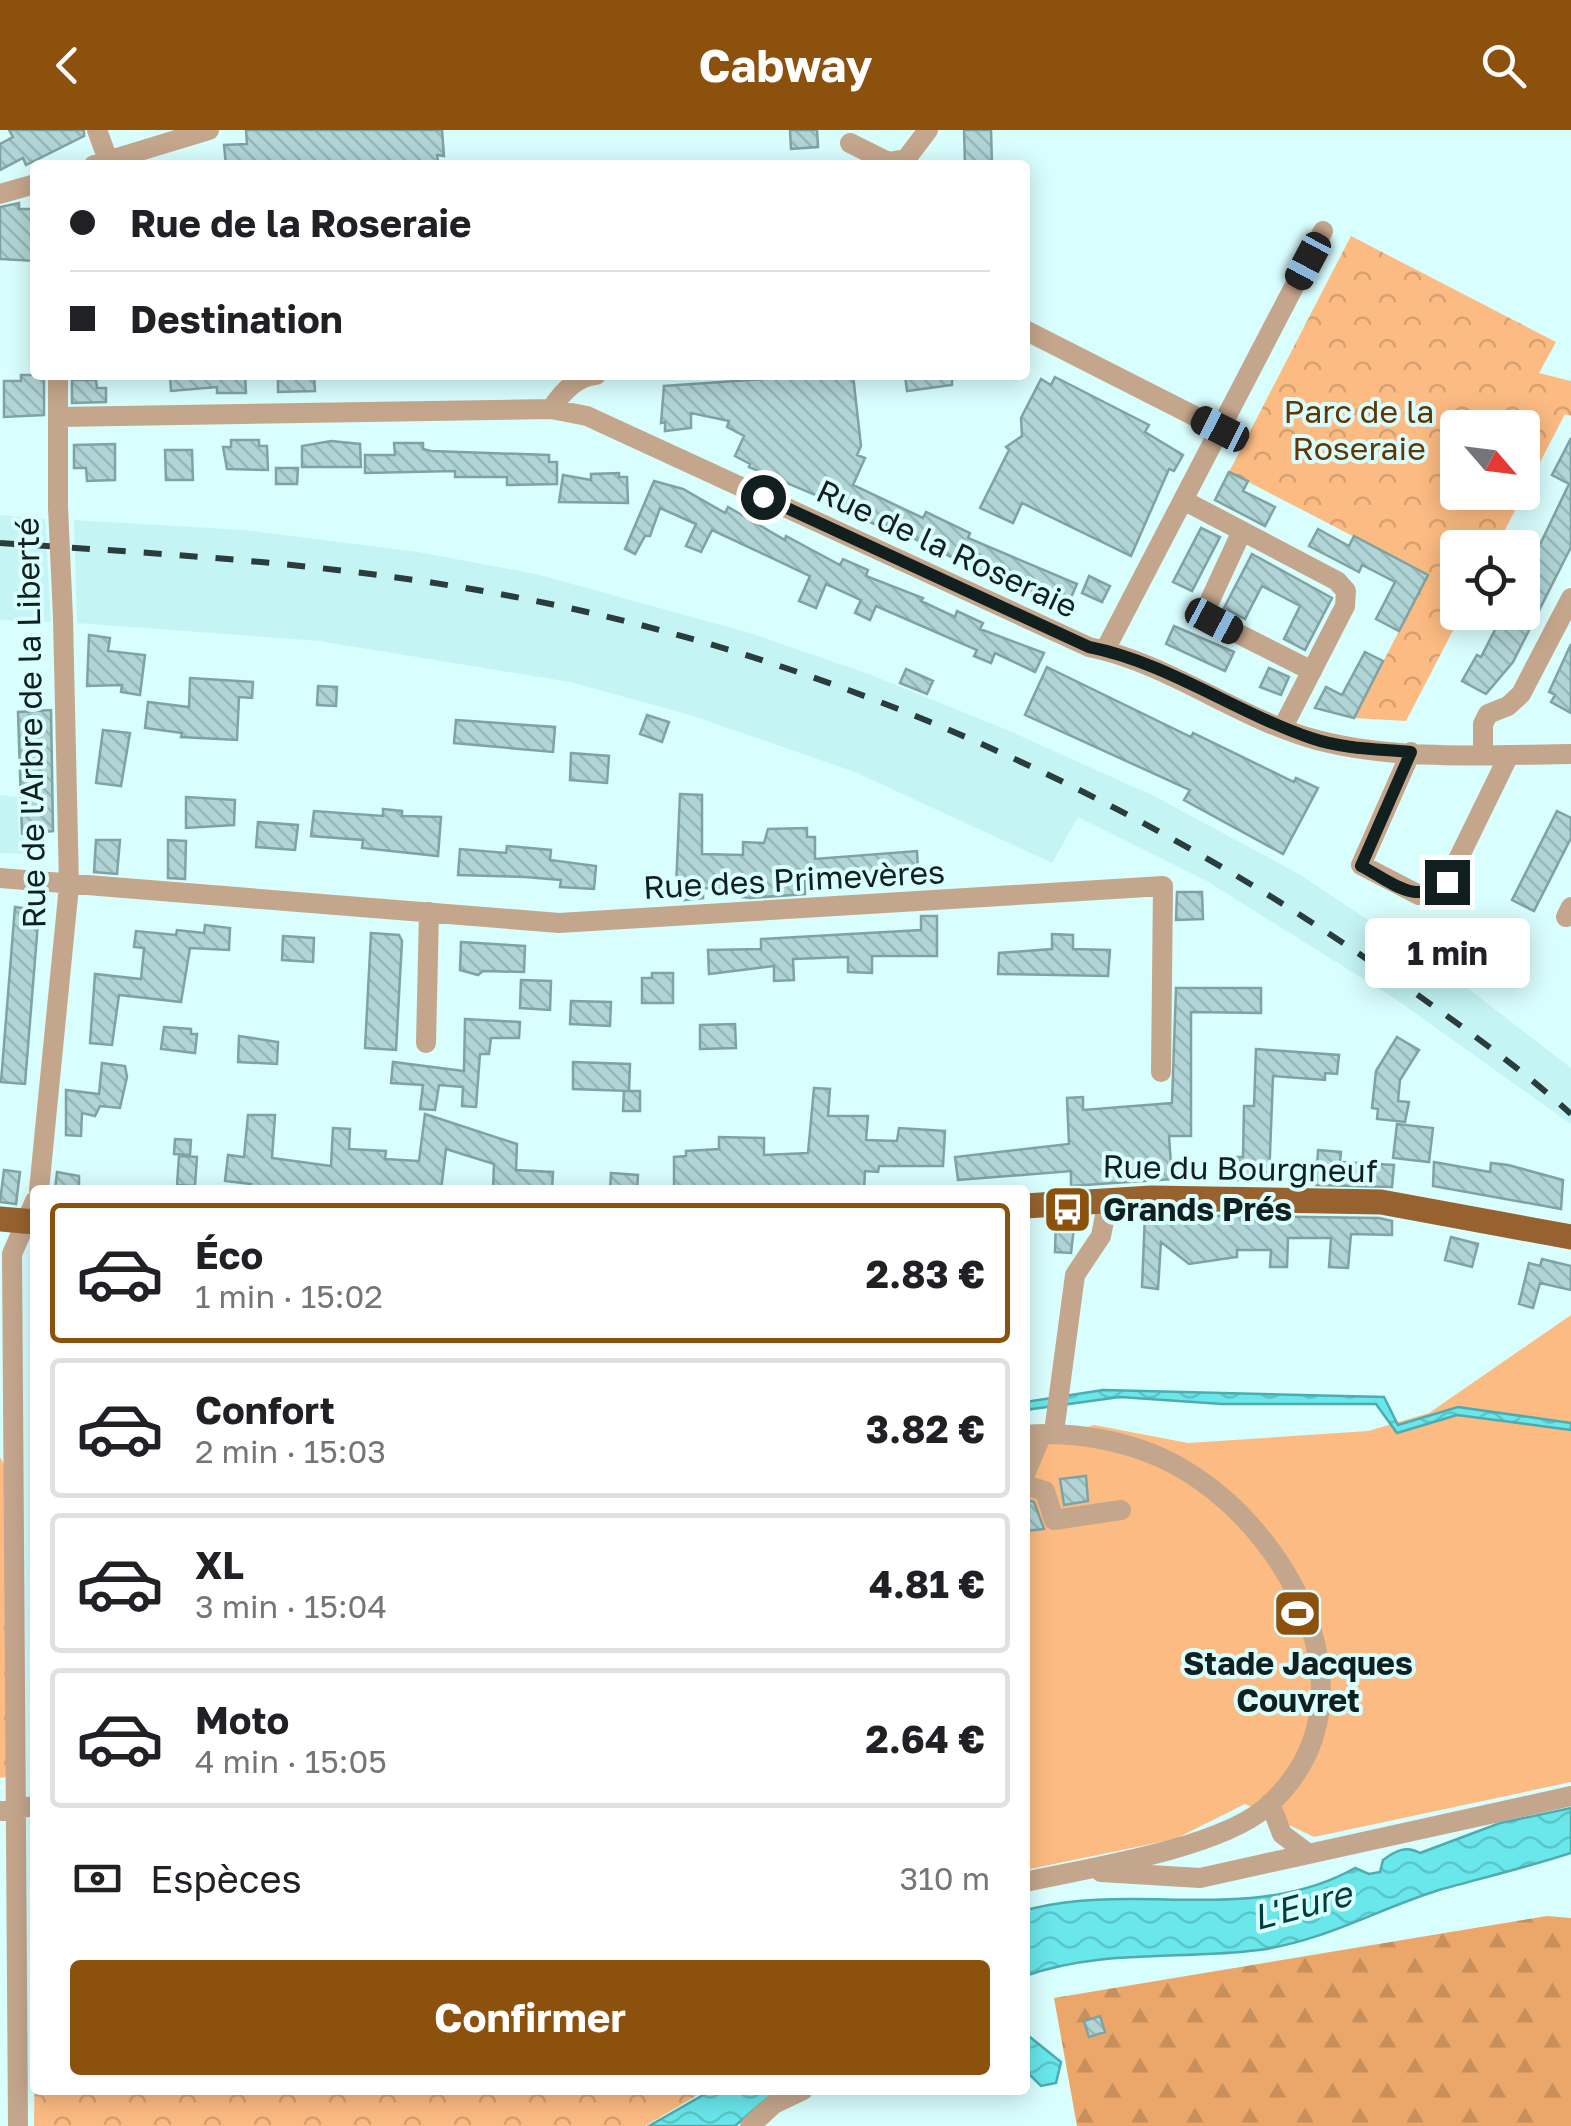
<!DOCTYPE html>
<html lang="fr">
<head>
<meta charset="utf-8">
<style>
  body { margin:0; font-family:"Golos Text",sans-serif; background:#f2f2f2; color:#202124; height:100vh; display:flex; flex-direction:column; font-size:38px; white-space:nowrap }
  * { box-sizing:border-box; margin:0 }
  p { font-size:32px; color:#757577 }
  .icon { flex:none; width:55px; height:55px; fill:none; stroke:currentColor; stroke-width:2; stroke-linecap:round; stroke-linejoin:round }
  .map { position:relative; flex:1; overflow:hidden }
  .sheet { position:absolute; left:30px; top:1055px; width:1000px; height:910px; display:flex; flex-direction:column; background:#fff; border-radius:10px; box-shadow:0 5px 25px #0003 }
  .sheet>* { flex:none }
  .top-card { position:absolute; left:30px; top:30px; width:1000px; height:220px; border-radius:10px; box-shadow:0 5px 25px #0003; display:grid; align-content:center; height:220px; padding:0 40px; background:#fff }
  .needle { width:65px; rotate:118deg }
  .tools { position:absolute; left:1440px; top:280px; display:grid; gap:20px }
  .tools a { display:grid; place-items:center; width:100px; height:100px; border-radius:10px; background:#fff; box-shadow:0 5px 25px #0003; font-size:50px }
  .end { position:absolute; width:45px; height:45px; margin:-22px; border:12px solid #111f1f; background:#fff; box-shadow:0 0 0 5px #fff }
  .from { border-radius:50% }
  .bubble { position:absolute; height:70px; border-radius:10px; background:#fff; box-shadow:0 5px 25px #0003; font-size:32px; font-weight:700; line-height:70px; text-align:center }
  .car { position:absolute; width:30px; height:60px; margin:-30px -15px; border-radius:12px; box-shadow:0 0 8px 2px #0007; background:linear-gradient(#222 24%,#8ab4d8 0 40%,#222 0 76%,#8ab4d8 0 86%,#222 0) }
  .top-card b { display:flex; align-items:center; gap:35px; height:95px; font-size:38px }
  .top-card b+b { border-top:2px solid #e0e0e0 }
  .top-card i { width:25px; height:25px; background:#202124 }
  ul { padding:18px 0 0; list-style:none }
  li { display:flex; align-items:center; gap:30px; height:140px; margin:0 20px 15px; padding:0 20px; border:5px solid #e0e0e0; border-radius:10px }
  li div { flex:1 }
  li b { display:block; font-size:38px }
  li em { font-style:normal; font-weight:700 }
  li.current { border-color:#8c510d }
  li>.icon { width:90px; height:90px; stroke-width:1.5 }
  .pay { display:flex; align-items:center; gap:25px; height:110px; padding:0 40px; font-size:38px }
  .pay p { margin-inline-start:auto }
  .cta { display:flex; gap:20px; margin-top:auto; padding:20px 40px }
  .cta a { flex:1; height:115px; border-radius:10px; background:#8c510d; color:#fff; font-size:40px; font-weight:700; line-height:115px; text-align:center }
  header { display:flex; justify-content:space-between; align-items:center; height:130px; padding:0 40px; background:#8c510d; color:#fff; font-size:45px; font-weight:700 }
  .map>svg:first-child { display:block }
  .built { fill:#c5f4f4 }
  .forest { fill:url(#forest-firs) }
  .park { fill:url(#park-crowns); fill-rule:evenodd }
  .pitch { fill:#fcbb82 }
  .water { fill:url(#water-waves); stroke:#4fabae; stroke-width:2.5 }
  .building { fill:url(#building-back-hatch); stroke:#80a2a3; stroke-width:2.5 }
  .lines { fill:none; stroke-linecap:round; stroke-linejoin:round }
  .minor { stroke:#c4a68c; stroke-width:20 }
  .major { stroke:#97622f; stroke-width:25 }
  .rail { stroke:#2b3c3c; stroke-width:6; stroke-dasharray:18 18; stroke-linecap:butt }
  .minor-bridge { stroke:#c4a68c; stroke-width:20 }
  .route { stroke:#111f1f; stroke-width:12 }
  .labels { text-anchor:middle; stroke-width:8; stroke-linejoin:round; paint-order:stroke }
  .park-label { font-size:32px; fill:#613602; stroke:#d9fefe }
  .street-label { font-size:32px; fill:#111f1f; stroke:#d9fefe }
  .poi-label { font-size:32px; font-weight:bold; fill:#111f1f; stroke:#d9fefe; text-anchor:start }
  .water-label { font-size:35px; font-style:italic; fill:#003d3e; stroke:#d9fefe }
</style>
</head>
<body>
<header><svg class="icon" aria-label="back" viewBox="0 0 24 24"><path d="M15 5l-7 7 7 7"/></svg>Cabway<svg class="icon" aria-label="search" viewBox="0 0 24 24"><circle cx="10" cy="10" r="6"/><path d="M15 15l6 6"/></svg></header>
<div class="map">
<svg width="1571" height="1996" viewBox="0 0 1571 1996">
  <defs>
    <pattern id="forest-firs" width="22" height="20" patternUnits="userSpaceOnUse" patternTransform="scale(2.5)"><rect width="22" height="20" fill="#eaa769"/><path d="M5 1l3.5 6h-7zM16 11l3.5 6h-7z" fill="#c88f5b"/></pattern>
    <pattern id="park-crowns" width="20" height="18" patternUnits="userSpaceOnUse" patternTransform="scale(2.5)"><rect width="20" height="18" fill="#fcbb82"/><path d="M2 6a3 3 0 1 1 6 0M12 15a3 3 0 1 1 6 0" fill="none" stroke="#d7a070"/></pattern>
    <pattern id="water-waves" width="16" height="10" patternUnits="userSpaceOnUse" patternTransform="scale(2.5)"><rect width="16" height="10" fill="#69e7eb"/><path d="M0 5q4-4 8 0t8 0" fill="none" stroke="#5ac6c9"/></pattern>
    <pattern id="building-back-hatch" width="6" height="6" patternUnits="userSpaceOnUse" patternTransform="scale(2.5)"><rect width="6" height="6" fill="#b1d5d6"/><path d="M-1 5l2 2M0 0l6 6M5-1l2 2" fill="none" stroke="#97b6b7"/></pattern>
  </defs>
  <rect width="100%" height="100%" fill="#d9fefe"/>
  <path class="built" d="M0,385L45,389L51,492L0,490Z
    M74,390L244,400L418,422L536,444L750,503L866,543L1005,599L1154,666L1299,744L1452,846L1571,938V994L1397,870L1205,750L1078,687L1052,733L855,642L690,585L570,552L319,511L77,493Z
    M0,665L17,667L19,707H33L32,724L0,723Z"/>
  <path class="forest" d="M1547,1786L1571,1788V1996H1077L1054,1868Z"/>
  <path class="park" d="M1351,106L1556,212L1539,243L1571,251V286L1565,284L1496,417L1458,418V482L1462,483L1406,591L1354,588L1428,445L1229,342ZM1458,298H1522V362H1458Z
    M0,1327L8,1342L9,1646L0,1648Z
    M35,1920V1960H706L645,1996H34Z"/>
  <path class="pitch" d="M1571,1185V1652L1314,1707L1245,1674L1175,1709L1025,1740V1316L1094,1295L1188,1313L1368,1301L1429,1283Z"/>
  <path class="water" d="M1103,1260L1384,1267L1398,1295L1458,1277L1571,1293V1300L1457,1285L1397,1303L1376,1274H1222L1120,1267L1025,1280V1272Z
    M1571,1678V1723C1528,1737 1482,1748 1439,1760C1378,1779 1324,1811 1259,1820C1180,1830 1101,1819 1025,1846V1781L1030,1779C1136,1752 1254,1795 1355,1738L1369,1744L1380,1742L1383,1730C1395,1721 1406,1715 1420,1723L1500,1693Z
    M1025,1903L1061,1932L1056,1953L1041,1956L1025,1940Z
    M712,1960H786L769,1967L735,1996H649Z"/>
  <path class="building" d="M9,0H84V6L26,35L23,28L0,40V14L13,7Z
    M246,0H442L444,26L437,25L438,31L375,35H226L224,15L247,14Z
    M790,0H817L818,17L791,19Z
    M964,0H991L992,35H965Z
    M19,73V79H35V131L0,129V77Z
    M21,245H44V285L4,287V251H21Z
    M170,245H245L246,263H217V257L171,261Z
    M278,245H314L315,261L278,262Z
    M821,245H853L861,316L857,325L865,328L853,355L923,388L926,382L970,403L968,408L1077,454L1069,472L1062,469L1059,475L1001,447L1000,451L886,395L885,399L863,389L865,386L749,337L750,334L735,326L744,306L727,297L729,291L691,283V298L665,301V292L661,293L664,256Z
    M905,245H952V255L907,261Z
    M1055,247L1149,295L1145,302L1183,325L1174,341L1169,339L1131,426L1022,373L1013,393L980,378L1009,320L1006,317L1022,306L1021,288L1041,249L1051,255Z
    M72,250H96L97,258H106V272L72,273Z
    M1571,308V417L1513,532L1486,564L1462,551L1477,525L1481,527L1504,482H1522V452L1569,354L1552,345Z
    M231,310H259V316H267L268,340L227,339L223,317H231Z
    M331,311L360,314L361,337H302V316Z
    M394,313H423V319L431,321L549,325V332H557V354L507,355V347H455V341L365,343V325H395Z
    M115,314V350L87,351L86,338H74V315Z
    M165,320H192L193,350H166Z
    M276,338H298L297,354H276Z
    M1229,342L1248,351L1243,361L1275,377L1265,396L1215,370Z
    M619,343V347H627L628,373L559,372L563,345L591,350V344Z
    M654,351L683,359L725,383L728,377L785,410L786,406L840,435L843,429L868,440L866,446L923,468L921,471L955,487L957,481L983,493L980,499L1044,523L1035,542L995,523L991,533L974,526L977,520L876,476L870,490L855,483L861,470L826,454L816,478L799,471L810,446L712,400L701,422L686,416L696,394L660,378L650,406H645L635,424L625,419Z
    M1201,398L1220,407L1192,461L1173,452Z
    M1318,399L1349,416L1354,406L1428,445L1399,501L1376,489L1395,452L1362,435L1359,442L1309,416Z
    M1252,424L1332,468L1305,520L1284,509L1300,476L1262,456L1245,489L1224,478Z
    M1089,446L1110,456L1102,472L1082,463Z
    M1174,496L1234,522L1225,541L1166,514Z
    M89,505L110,508L108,521L145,525L140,565L121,562L122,555L87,556Z
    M1571,514V583L1551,572L1555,565L1549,562Z
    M1365,522L1383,531L1354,588L1315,578L1326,557L1342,565Z
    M1047,537L1191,607L1193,603L1294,652L1296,648L1318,658L1283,724L1184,670L1190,660L1025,585Z
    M1269,538L1289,547L1281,565L1260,557Z
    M906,539L933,551L927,564L900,553Z
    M190,548L253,552L252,568L239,567L237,610L181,607L182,603L145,598L148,572L189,577Z
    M318,556L337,557L336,576L317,575Z
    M51,580L53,701L22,704L18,582Z
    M647,585L669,592L662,612L640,604Z
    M456,590L555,597L553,622L454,613Z
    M103,600L130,603L121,656L96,653Z
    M571,623L609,626L607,653L570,650Z
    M680,664L702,665V724L743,725V712L764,713L768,699L807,698V707H815V729L917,721L918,740L805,750V764L750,768L741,767V760L703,758V768L684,770V757L676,758Z
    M186,667L235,670L234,695L186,698Z
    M383,679L402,681V686L441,687L438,726L362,718L363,710L311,706L314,681L383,686Z
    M1557,681L1571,688V708L1534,781L1512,770Z
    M258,692L298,695L295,720L256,717Z
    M96,710H120L117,744L94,742Z
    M168,710L186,711L185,749L168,748Z
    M507,716L551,720L550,730L596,736L594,759L560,757L561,750L525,747L458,745L460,719L506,723Z
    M1177,762H1202L1203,789L1176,790Z
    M15,777L39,780L25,954L1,952Z
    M921,786H937V826H872V843L848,842V827L793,829L794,850L774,851V836L709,844L708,820L761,819V809L921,800Z
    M205,795L230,798L229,820L190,818L181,872L119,865L112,915L90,913L95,844L141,849L144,818L134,817L136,801L176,805L177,800L204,803Z
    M371,803L399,805L402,811L396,920L365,918Z
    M1052,804L1073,805V819L1110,820L1108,846L998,844L999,823L1052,819Z
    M283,806L314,808L313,832L282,830Z
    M461,812L525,816L524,842L483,841L478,845L460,840Z
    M652,843H673V873H642V848H652Z
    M521,850L551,851L550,880L520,878Z
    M1176,858H1261V883L1191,882V1006H1169L1172,1049L1071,1056V1041L958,1050L955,1027L1069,1014L1067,968L1083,967V980L1172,973Z
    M571,871L611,872L610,896L570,894Z
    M465,889L520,892L519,908H491L489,924H480L476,977L462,976L463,957L439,955L435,980L420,979L423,955L391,953L393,932L464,941Z
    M735,894L736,918L700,919V895Z
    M164,897L191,899V904H197L195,923L161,919Z
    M239,906L278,912L277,934L238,932Z
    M1397,907L1419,920L1400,950L1398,971L1409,972L1405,992L1377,989L1378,979L1372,978L1376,941Z
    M1256,919L1339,925L1337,944L1325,943V950L1273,946L1269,1050H1221L1222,1027H1243L1244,976H1254Z
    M573,932L630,934L629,961L573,959Z
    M102,933L125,936L127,947L120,978L100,976L95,986L82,983L81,1006L66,1005V960L99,964Z
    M814,958L830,959L828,986H868L866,1010L897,1011L899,998L945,1001L943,1036H879L878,1042L865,1041L864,1060H674V1027L686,1026V1021L719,1019V1007L764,1008V1025L808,1023Z
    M624,961H640V981H623Z
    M425,984L517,1014L516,1040L553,1042L552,1060H493L494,1034L446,1019L441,1060H250L251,1054L225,1051L228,1025L244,1027L248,985H275L272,1028L331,1036L333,998L350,999L349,1019L386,1021L385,1029L419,1031Z
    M1397,994L1433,998L1429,1032L1393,1028Z
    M175,1009L191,1010L190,1025L174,1024Z
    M1318,1020L1341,1022L1340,1032L1394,1035L1392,1057L1316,1055Z
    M179,1026L197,1027L195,1056L177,1055Z
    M1434,1032L1490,1042L1491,1033L1508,1035L1563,1050L1561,1079L1433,1056Z
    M4,1040L20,1042L16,1074L0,1072Z
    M57,1042L79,1046V1060H55Z
    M611,1043L638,1045L637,1060H610Z
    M1145,1085L1379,1088L1392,1091V1105L1351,1104L1348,1138L1329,1137L1331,1108H1288L1287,1137H1270L1271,1120H1237V1127L1189,1134L1161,1112L1158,1159L1142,1157Z
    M1075,1089L1071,1123L1055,1122L1056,1090Z
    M1451,1107L1478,1114L1472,1137L1445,1130Z
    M1542,1129L1571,1136V1160L1540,1153L1533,1178L1519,1174L1529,1133L1540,1136Z
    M1086,1346L1088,1371L1064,1375L1060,1349Z
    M1025,1369L1034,1372L1044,1399L1025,1401Z
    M1100,1886L1105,1902L1089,1907L1084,1891Z"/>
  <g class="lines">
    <path class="minor" d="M97,0L108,30
      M850,13L888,32L906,29L928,0
      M94,35L209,0
      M0,64L35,54
      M1025,200L1220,299
      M58,245V377
      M551,279C561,264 577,246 596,245
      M59,287L551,279L587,286L1089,517C1169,533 1238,589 1317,610C1397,631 1489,625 1571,624
      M1183,370L1337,451L1346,461L1345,476L1283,597
      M1242,401L1205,481L1213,491L1312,541
      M1105,520L1323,101
      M1411,622L1361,735L1419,765L1447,752L1509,625
      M1483,624V594L1488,584L1508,576L1521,564L1571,468
      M0,748L559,793L1163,756L1161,942
      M1566,787L1571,777
      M426,913L429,782
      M39,1060L69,756L63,488
      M1054,1302L1075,1145L1101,1106L1108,1070
      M1025,1305C1077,1300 1141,1313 1186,1341C1295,1407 1383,1578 1264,1679C1215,1719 1089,1738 1025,1752
      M1025,1344L1042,1304
      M1025,1355L1045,1361L1054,1390L1121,1380
      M1270,1673L1282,1704L1306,1722
      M0,1681L35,1676
      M1101,1742L1200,1748L1571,1666
      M18,1996L12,1124L35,1071
      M750,1996L774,1974L803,1960"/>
    <path class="major" d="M1025,1076L1151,1068L1381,1072L1571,1107
      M0,1089L35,1092"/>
    <path class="rail" d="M0,413C166,424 330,433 494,463C824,522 1145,668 1415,863C1468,901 1523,940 1571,984"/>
    <path class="minor-bridge" d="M58,377L63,488"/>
  </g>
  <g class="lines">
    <path class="route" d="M763,367L1089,517C1166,532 1237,583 1311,608C1343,619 1378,619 1411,622L1361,736C1392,752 1414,776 1447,752"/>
  </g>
  <defs>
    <symbol id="bus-square" viewBox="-11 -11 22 22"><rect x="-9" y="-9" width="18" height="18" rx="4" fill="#8c510d" stroke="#d9fefe"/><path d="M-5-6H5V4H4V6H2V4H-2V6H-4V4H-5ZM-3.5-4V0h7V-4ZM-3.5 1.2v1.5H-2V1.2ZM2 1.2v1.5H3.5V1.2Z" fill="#fff"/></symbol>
    <symbol id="stadium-square" viewBox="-11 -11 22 22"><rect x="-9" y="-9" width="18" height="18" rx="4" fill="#8c510d" stroke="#d9fefe"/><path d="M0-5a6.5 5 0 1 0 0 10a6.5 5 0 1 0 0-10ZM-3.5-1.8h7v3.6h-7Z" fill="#fff"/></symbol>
  </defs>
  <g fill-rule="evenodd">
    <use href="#bus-square" x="1040" y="1052" width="55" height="55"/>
    <use href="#stadium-square" x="1270" y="1456" width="55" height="55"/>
  </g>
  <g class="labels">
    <g class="park-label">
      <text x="1359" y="293">Parc de la<tspan x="1359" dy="37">Roseraie</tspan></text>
    </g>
    <g class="street-label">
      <text transform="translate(947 419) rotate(25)" y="11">Rue de la Roseraie</text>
      <text transform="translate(31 593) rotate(-91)" y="11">Rue de l'Arbre de la Liberté</text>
      <text transform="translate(794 750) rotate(-3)" y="11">Rue des Primevères</text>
      <text transform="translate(1240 1039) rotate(1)" y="11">Rue du Bourgneuf</text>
    </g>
    <g class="poi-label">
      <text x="1103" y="1091">Grands Prés</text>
      <text x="1298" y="1545" text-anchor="middle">Stade Jacques<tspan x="1298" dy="37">Couvret</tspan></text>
    </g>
    <g class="water-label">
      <text transform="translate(1302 1776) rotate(-15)" y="12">L'Eure</text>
    </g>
  </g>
</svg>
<div class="tools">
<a><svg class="needle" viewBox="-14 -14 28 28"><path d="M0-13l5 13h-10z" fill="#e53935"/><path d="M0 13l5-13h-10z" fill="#757577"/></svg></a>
<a><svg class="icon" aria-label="locate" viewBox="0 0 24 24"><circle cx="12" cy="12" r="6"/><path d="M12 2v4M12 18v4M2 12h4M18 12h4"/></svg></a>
</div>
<i class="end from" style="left:763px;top:367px"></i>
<i class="end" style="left:1447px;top:752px"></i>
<div class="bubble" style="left:1365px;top:788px;width:165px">1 min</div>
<i class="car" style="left:1308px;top:131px;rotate:208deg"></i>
<i class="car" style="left:1220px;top:299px;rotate:297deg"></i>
<i class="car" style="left:1214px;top:491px;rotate:118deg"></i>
<div class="top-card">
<b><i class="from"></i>Rue de la Roseraie</b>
<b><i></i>Destination</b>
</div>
<section class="sheet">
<ul>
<li class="current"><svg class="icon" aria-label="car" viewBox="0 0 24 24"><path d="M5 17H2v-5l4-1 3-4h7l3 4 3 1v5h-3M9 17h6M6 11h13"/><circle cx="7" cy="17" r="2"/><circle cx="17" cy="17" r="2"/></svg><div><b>Éco</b><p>1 min · 15:02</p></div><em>2.83 €</em></li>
<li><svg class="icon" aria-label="car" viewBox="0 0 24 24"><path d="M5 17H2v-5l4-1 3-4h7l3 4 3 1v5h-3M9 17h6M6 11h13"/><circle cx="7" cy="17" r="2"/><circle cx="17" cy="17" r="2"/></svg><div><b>Confort</b><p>2 min · 15:03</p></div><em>3.82 €</em></li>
<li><svg class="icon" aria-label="car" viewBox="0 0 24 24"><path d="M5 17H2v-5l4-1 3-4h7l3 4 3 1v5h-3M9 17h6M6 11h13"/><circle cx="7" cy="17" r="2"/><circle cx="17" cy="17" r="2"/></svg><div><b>XL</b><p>3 min · 15:04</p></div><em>4.81 €</em></li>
<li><svg class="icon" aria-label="car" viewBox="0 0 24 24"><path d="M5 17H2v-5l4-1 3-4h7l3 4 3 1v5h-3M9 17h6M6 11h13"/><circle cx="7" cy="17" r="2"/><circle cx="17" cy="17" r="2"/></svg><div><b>Moto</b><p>4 min · 15:05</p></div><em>2.64 €</em></li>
</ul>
<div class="pay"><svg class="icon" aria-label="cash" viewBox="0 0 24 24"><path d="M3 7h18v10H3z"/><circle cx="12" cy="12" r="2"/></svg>Espèces<p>310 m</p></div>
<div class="cta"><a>Confirmer</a></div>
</section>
</div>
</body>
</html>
